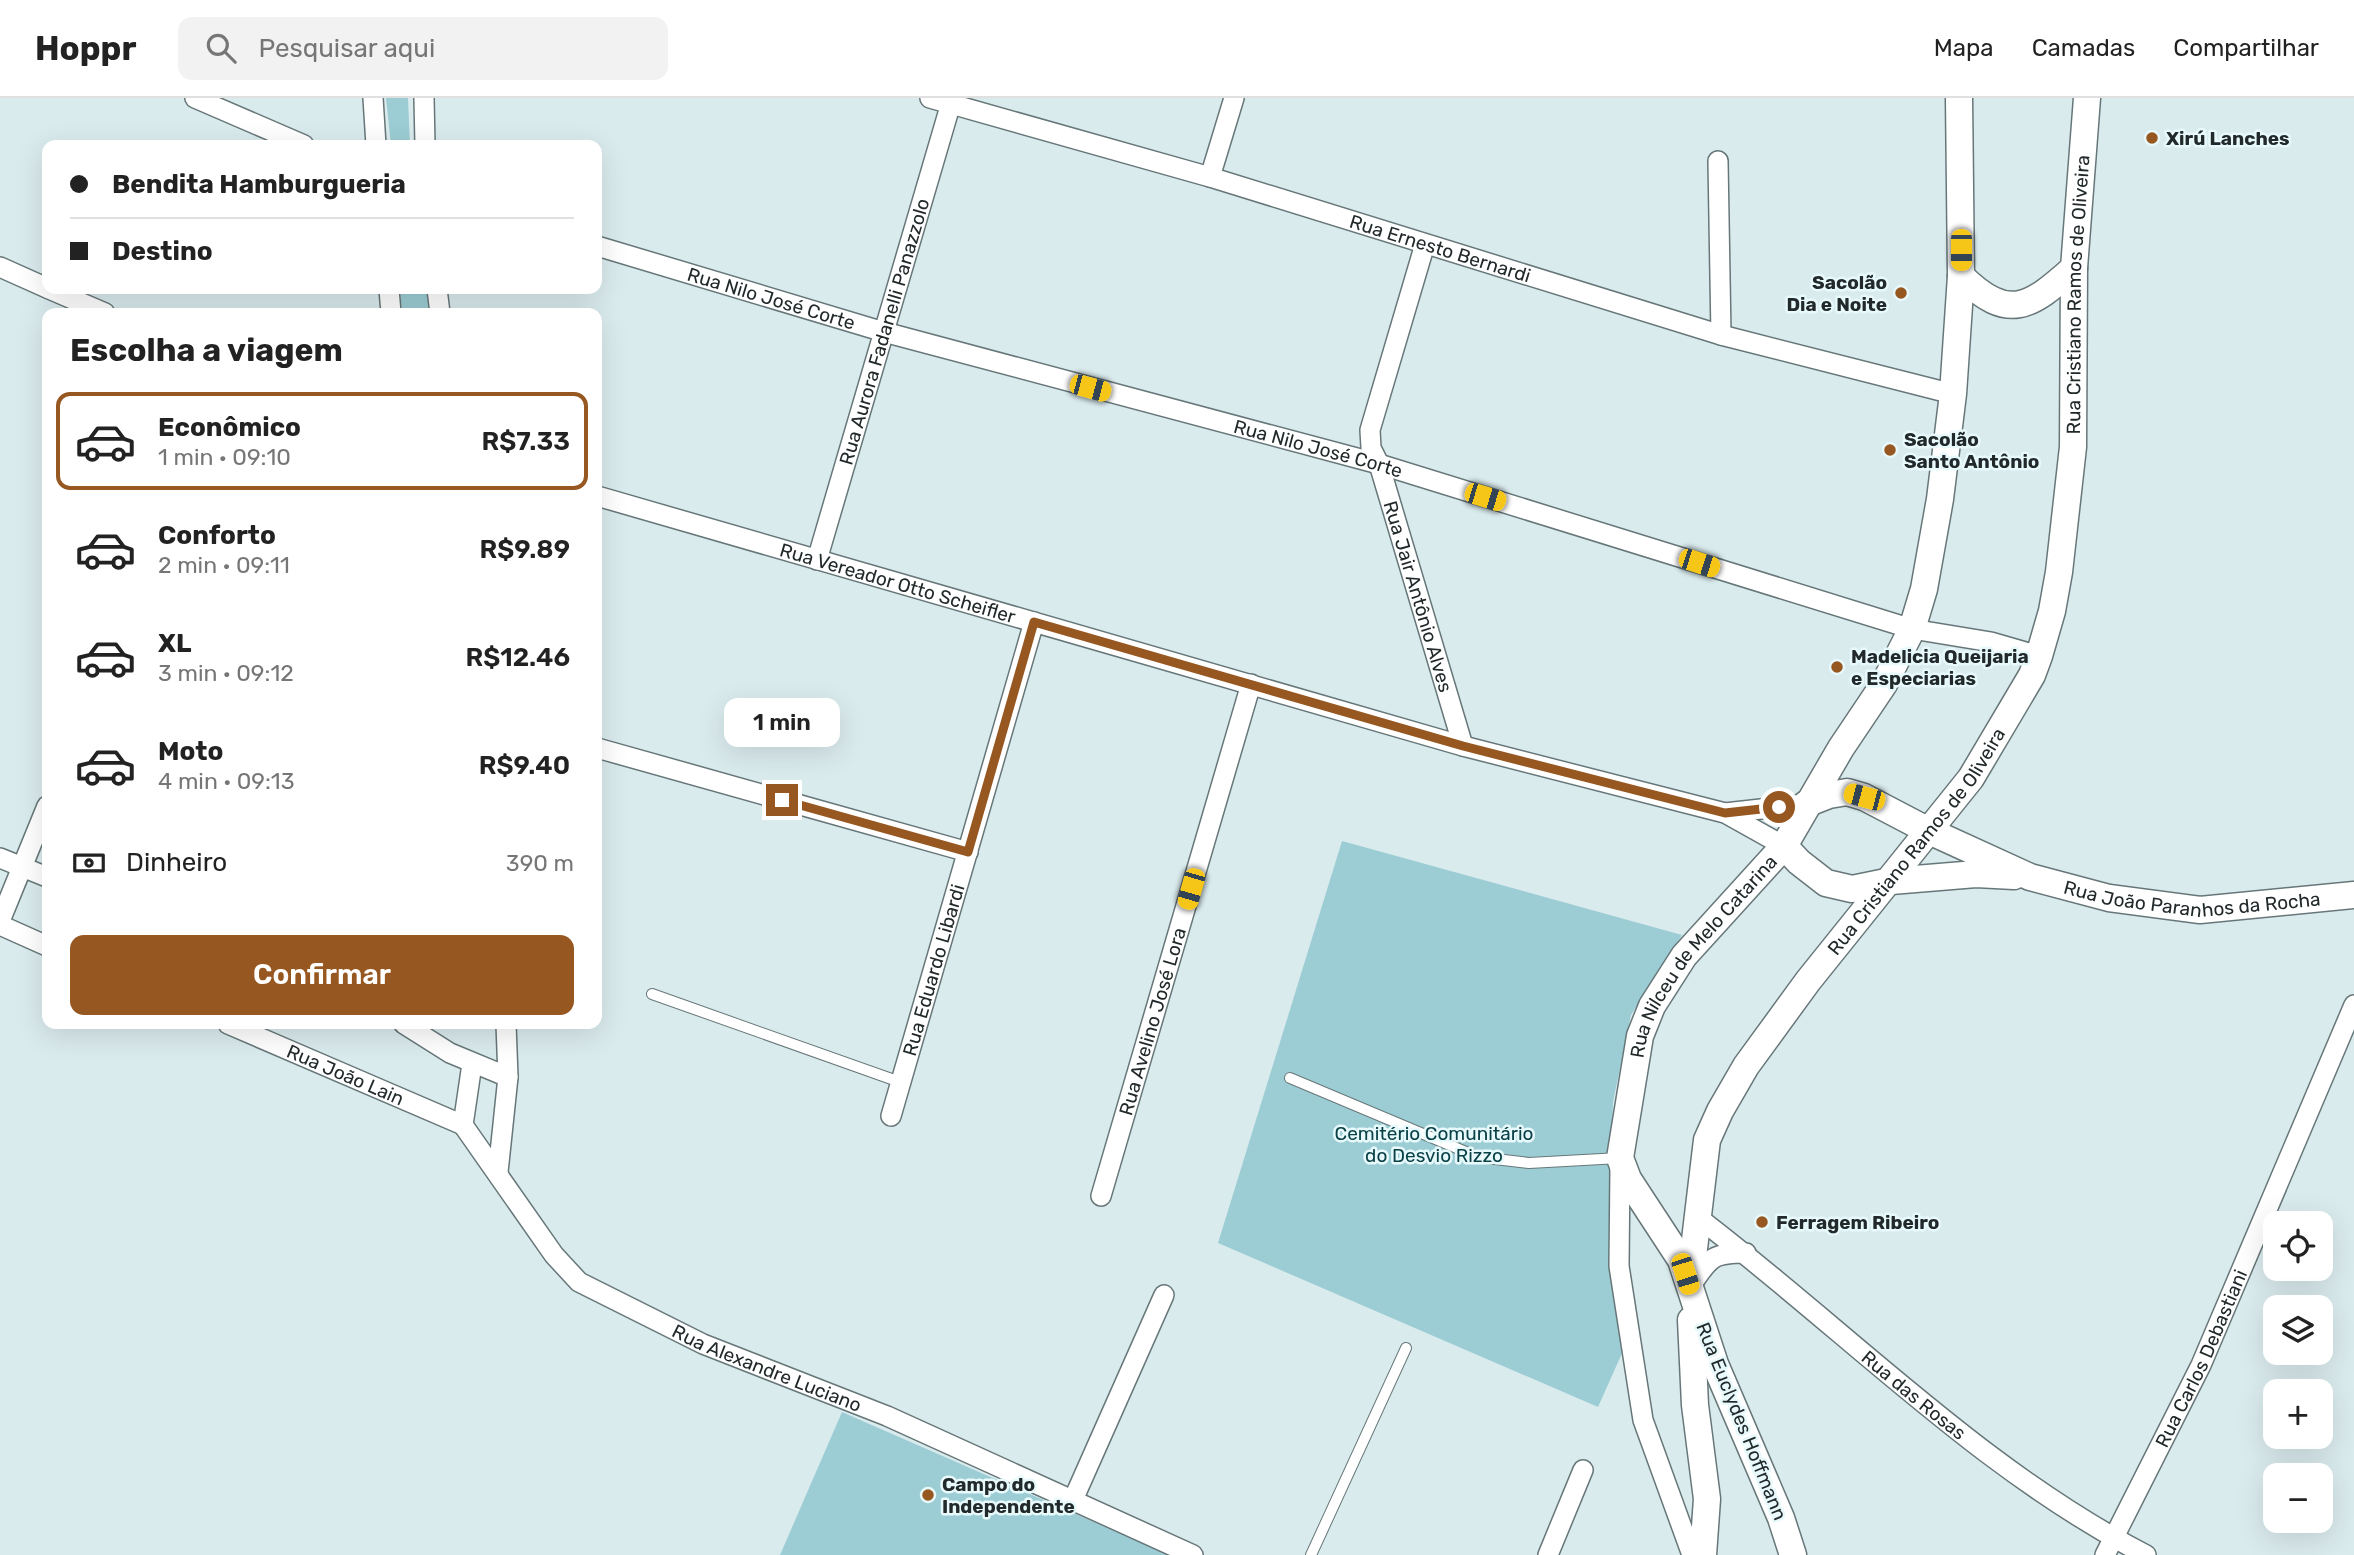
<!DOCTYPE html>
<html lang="pt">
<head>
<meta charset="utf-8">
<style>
  body { margin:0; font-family:Rubik,sans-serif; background:#f2f2f2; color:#222; height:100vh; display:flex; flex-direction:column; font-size:26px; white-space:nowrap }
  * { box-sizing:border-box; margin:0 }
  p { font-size:23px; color:#767676 }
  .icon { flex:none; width:38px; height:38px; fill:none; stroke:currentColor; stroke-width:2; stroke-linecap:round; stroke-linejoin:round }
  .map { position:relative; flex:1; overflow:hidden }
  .sheet { position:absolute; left:42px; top:210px; width:560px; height:721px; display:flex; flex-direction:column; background:#fff; border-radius:14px; box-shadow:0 7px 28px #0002 }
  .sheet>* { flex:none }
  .guide { position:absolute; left:42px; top:42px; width:560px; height:154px; border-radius:14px; box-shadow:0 7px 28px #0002; display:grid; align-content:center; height:154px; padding:0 28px; background:#fff }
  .tools { position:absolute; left:2263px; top:1113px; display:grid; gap:14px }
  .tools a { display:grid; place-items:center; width:70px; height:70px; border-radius:14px; background:#fff; box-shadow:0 7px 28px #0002; font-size:35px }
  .end { position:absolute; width:32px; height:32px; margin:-16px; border:9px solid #975720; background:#fff; box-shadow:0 0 0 4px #fff }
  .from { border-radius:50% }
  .bubble { position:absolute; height:49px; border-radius:14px; background:#fff; box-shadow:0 7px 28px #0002; font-size:23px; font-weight:600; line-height:49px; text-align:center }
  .car { position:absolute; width:21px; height:42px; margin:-21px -10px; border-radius:9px; box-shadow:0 0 5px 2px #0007; background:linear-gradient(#f5c518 24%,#345 0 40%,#f5c518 0 76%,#345 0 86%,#f5c518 0) }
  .guide b { display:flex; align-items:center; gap:24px; height:66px; font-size:26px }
  .guide b+b { border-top:2px solid #e0e0e0 }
  .guide i { width:18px; height:18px; background:#222 }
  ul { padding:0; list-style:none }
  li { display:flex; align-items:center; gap:21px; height:98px; margin:0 14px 10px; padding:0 14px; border:4px solid transparent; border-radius:14px }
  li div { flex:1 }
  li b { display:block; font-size:26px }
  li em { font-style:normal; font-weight:600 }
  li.selected { border-color:#975720 }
  li>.icon { width:63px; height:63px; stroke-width:1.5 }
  h2 { padding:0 28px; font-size:32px; line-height:84px }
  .pay { display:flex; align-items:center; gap:18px; height:77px; padding:0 28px; font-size:26px }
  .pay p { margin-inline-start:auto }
  .action { display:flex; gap:14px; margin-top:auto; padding:14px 28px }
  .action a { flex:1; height:80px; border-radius:14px; background:#975720; color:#fff; font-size:28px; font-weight:600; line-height:80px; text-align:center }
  header { display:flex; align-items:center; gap:42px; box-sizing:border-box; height:98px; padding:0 35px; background:#fff; border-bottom:2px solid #e0e0e0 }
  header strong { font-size:33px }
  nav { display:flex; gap:38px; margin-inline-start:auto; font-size:24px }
  .search { width:490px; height:63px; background:#f2f2f2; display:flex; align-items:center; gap:18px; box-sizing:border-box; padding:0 24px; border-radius:14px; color:#767676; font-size:26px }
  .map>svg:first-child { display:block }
  .green { fill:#9ccdd4 }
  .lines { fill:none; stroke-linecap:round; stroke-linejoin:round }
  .lane-casing { stroke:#677779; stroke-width:12 }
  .street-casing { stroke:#677779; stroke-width:22 }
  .secondary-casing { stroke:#677779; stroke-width:29 }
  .lane { stroke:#fff; stroke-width:10 }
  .street { stroke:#fff; stroke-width:19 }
  .secondary { stroke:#fff; stroke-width:26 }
  .route { stroke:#975720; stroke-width:9 }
  .poi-dot { fill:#975720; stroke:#e7f9fb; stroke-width:2.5 }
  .labels { text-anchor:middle; stroke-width:5; stroke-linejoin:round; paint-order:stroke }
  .poi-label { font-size:19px; font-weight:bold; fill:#22292a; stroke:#e7f9fb; text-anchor:start }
  .street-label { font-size:19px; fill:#22292a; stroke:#e7f9fb }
  .park-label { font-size:19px; fill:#094147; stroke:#e7f9fb }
</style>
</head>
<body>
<header>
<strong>Hoppr</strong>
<div class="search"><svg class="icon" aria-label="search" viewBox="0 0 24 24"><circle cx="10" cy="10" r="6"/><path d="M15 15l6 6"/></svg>Pesquisar aqui</div>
<nav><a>Mapa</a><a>Camadas</a><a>Compartilhar</a></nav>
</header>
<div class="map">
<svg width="2354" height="1457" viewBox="0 0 2354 1457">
  <rect width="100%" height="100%" fill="#daebee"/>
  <path class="green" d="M386,0H408L410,47H391Z
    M400,191H427L429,215H402Z
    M1342,743L1682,837L1631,917L1613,1004L1611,1069L1623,1253L1598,1309L1218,1145Z
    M842,1314L1169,1457H780Z"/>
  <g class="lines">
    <defs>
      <path id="lane" d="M652,896L900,984
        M1290,980L1478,1059L1529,1065L1620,1060
        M1311,1457L1406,1250"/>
      <g id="street">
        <path d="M195,0L304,47"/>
        <path d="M373,0L376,47"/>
        <path d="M424,0L425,47"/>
        <path id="s1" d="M930,0L1210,79L1721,237L1953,296"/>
        <path d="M1718,63L1721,237"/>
        <path d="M1210,79L1234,0"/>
        <path id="s2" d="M1425,146L1370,332L1371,350L1379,366L1463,648"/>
        <path id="s3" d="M597,148L884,234L1379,366L1912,531L1991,544L2039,558"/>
        <path d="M0,169L47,190"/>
        <path d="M49,191L105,215"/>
        <path d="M389,191L391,215"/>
        <path d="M437,191L440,215"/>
        <path id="s4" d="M597,398L1463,648L1725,715L1784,748"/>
        <path id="s5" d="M817,462L951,5"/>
        <path d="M597,650L968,754"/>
        <path d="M1725,715L1806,706"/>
        <path d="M0,760L47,779"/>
        <path d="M0,823L47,708"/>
        <path d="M0,827L47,848"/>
        <path id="s6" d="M228,926L463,1027"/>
        <path d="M404,926L450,955L508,979L506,926"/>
        <path id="s7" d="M472,966L463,1027L554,1157L579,1184L703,1246L887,1318L1193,1457"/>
        <path id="s8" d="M891,1018L1034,524"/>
        <path d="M1620,1068L1619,1168L1643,1322L1692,1457"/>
        <path d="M498,1074L508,979"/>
        <path id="s9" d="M1101,1098L1251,586"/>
        <path id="s10" d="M1696,1118C1845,1231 1979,1371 2146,1457"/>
        <path d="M1692,1186C1710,1159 1713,1155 1746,1155"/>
        <path d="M1073,1402L1164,1197"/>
        <path d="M1548,1457L1583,1372"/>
        <path id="s11" d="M2105,1457L2201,1267L2354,907"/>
      </g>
      <g id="secondary">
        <path d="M1961,178C2009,225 2030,209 2074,170"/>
        <path id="s12" d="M1806,706L1829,697L1847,694L1864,699L1927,732L2030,779L2109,800L2200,812L2354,797"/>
        <path d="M1784,748L1799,764L1826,785L1852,791L1891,783L1976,776L2014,778"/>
        <path id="s13" d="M1690,1184L1707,1042L1720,1013L1746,968L1808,883L1971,680L2032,577L2039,558L2052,513L2059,474L2073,349L2074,170L2087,0"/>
        <path d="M1691,1222L1695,1307L1707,1401L1703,1457"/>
        <path id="s14" d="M1793,1457L1781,1420L1715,1266L1681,1162L1628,1081L1620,1060L1640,938L1652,908L1684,858L1784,748L1841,650L1884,586L1912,531L1924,491L1940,401L1953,296L1961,178L1959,0"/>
      </g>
    </defs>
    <use href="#lane" class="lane-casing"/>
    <use href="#street" class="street-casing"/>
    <use href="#secondary" class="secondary-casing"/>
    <use href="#lane" class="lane"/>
    <use href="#street" class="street"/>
    <use href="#secondary" class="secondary"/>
  </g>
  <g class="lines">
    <path class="route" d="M782,702L968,754L1034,524L1463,648L1725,715L1779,709"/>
  </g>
  <g class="poi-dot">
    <circle cx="2152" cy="40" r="7"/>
    <circle cx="1901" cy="195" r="7"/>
    <circle cx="1890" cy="352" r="7"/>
    <circle cx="1837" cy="569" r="7"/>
    <circle cx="1762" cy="1124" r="7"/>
    <circle cx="928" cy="1397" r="7"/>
  </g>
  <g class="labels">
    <g class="poi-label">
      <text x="2166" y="47">Xirú Lanches</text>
      <text x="1887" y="191" text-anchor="end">Sacolão<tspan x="1887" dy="22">Dia e Noite</tspan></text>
      <text x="1904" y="348">Sacolão<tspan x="1904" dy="22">Santo Antônio</tspan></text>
      <text x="1851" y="565">Madelicia Queijaria<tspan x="1851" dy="22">e Especiarias</tspan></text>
      <text x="1776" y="1131">Ferragem Ribeiro</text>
      <text x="942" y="1393">Campo do<tspan x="942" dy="22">Independente</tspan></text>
    </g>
    <g class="street-label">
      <text dy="7" stroke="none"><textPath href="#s1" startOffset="532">Rua Ernesto Bernardi</textPath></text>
      <text dy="7" stroke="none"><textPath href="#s13" startOffset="1097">Rua Cristiano Ramos de Oliveira</textPath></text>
      <text dy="7" stroke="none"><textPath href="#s3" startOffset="182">Rua Nilo José Corte</textPath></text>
      <text dy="7" stroke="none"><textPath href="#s5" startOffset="238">Rua Aurora Fadanelli Panazzolo</textPath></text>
      <text dy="7" stroke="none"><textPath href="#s3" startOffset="749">Rua Nilo José Corte</textPath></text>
      <text dy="7" stroke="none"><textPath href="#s4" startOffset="313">Rua Vereador Otto Scheifler</textPath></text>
      <text dy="7" stroke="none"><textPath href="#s2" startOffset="368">Rua Jair Antônio Alves</textPath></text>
      <text dy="7" stroke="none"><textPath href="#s13" startOffset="509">Rua Cristiano Ramos de Oliveira</textPath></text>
      <text dy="7" stroke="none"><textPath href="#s12" startOffset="410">Rua João Paranhos da Rocha</textPath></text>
      <text dy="7" stroke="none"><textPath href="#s14" startOffset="660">Rua Nilceu de Melo Catarina</textPath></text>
      <text dy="7" stroke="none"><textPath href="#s8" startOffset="152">Rua Eduardo Libardi</textPath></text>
      <text dy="7" stroke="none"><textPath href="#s9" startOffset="182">Rua Avelino José Lora</textPath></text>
      <text dy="7" stroke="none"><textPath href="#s6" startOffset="128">Rua João Lain</textPath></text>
      <text dy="7" stroke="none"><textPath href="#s11" startOffset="219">Rua Carlos Debastiani</textPath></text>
      <text dy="7" stroke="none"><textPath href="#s7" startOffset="464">Rua Alexandre Luciano</textPath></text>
      <text dy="7" stroke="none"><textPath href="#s10" startOffset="282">Rua das Rosas</textPath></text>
      <text transform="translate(1742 1323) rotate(68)" y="7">Rua Euclydes Hoffmann</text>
    </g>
    <g class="park-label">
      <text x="1434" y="1042">Cemitério Comunitário<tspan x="1434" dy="22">do Desvio Rizzo</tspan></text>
    </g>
  </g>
</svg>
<div class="tools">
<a><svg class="icon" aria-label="locate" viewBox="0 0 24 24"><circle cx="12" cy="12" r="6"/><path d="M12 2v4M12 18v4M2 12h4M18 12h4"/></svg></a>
<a><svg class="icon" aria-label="layers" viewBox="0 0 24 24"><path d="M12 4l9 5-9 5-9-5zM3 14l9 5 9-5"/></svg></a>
<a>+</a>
<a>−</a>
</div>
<i class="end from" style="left:1779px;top:709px"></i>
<i class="end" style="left:782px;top:702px"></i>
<div class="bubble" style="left:724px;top:600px;width:116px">1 min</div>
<i class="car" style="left:1961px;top:152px;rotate:180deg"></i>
<i class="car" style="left:1090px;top:290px;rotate:105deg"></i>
<i class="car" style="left:1485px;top:399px;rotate:107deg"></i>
<i class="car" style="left:1699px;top:465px;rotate:108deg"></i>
<i class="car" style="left:1864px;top:699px;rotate:285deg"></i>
<i class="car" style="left:1191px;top:791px;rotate:196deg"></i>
<i class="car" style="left:1685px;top:1176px;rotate:162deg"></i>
<div class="guide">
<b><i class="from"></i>Bendita Hamburgueria</b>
<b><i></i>Destino</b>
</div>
<section class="sheet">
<h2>Escolha a viagem</h2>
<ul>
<li class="selected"><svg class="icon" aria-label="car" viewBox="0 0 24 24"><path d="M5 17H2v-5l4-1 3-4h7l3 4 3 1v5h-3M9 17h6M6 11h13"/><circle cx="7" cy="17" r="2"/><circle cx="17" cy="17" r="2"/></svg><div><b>Econômico</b><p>1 min · 09:10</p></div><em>R$7.33</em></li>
<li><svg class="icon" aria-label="car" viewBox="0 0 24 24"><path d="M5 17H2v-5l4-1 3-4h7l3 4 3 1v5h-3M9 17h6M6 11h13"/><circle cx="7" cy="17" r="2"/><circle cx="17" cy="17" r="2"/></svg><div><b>Conforto</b><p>2 min · 09:11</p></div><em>R$9.89</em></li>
<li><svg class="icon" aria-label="car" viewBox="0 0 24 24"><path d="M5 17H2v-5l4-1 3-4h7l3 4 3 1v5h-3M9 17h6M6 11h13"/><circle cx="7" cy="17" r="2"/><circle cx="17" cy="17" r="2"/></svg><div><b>XL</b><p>3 min · 09:12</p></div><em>R$12.46</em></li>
<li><svg class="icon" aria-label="car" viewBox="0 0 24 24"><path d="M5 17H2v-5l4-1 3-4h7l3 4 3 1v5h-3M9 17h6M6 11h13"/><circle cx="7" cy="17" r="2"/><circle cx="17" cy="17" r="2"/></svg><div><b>Moto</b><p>4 min · 09:13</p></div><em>R$9.40</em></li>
</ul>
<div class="pay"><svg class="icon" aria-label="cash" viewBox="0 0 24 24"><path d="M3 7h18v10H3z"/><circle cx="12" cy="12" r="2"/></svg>Dinheiro<p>390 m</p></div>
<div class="action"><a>Confirmar</a></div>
</section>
</div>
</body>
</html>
